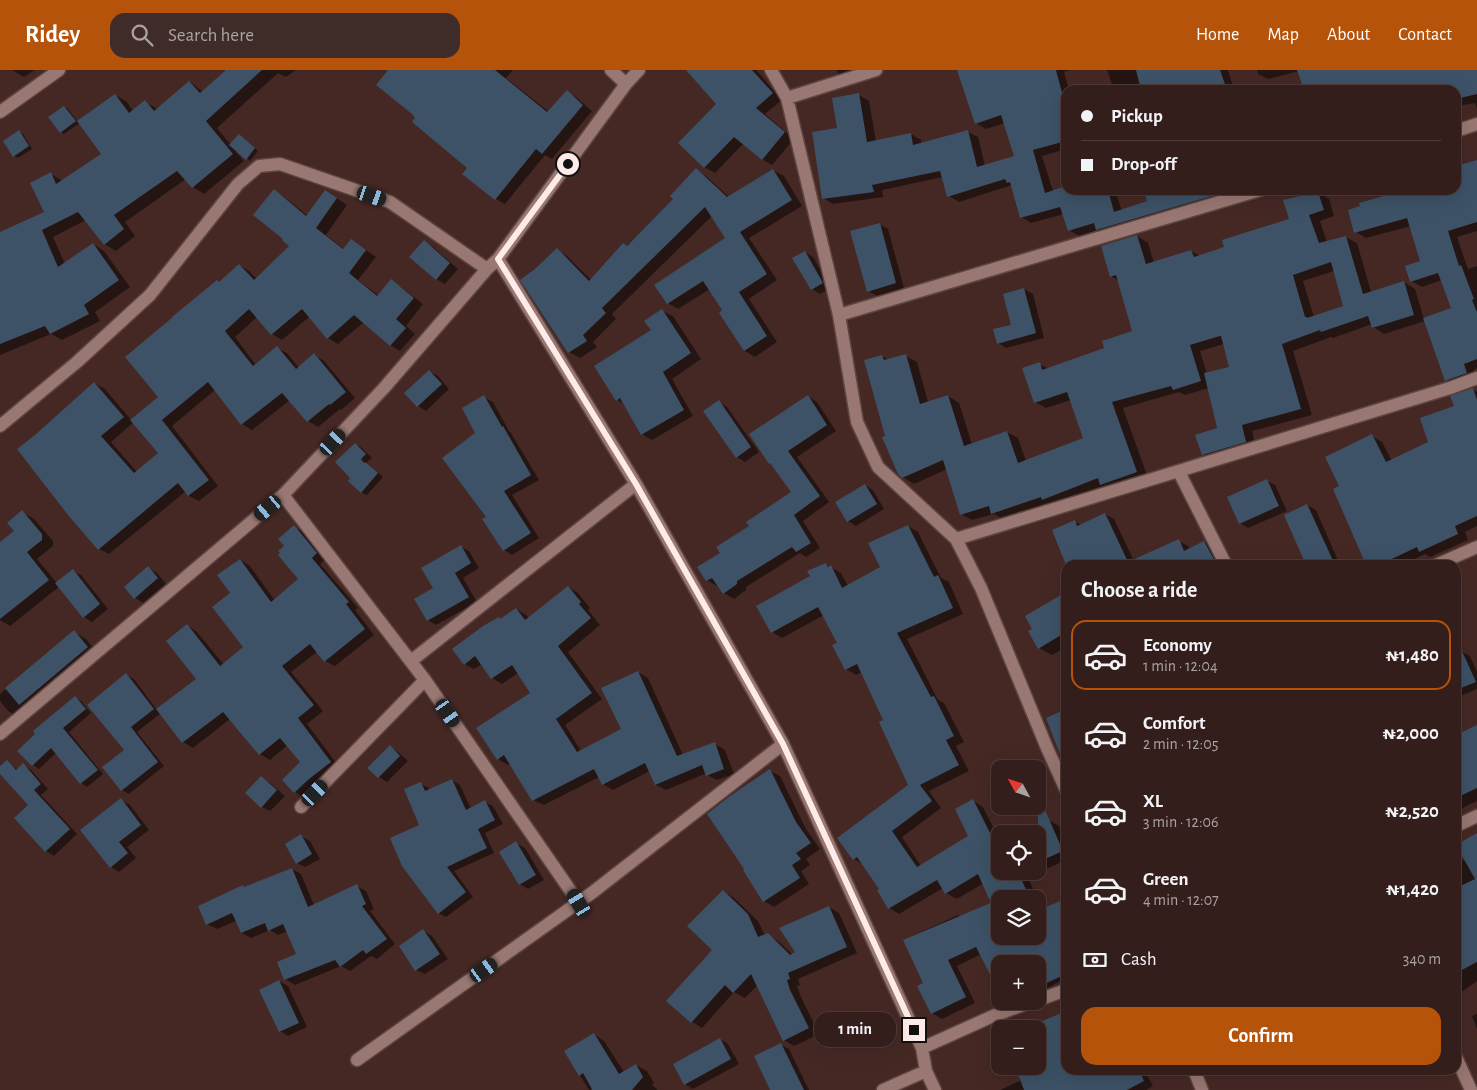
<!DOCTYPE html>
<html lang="en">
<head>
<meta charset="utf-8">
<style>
  body { margin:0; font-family:"Alegreya Sans",sans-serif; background:#3f2b28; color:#f1f3f6; height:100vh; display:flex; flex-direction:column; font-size:19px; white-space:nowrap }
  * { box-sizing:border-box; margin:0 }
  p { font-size:16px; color:#a9a2a3 }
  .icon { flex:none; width:28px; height:28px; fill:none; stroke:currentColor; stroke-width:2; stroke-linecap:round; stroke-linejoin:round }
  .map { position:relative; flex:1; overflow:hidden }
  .sheet { position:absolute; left:1061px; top:490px; width:400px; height:515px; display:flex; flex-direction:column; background:#341e1b; border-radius:15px; box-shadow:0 5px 20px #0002,0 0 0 1px #4e3c3a }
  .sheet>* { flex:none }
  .banner { position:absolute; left:1061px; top:15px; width:400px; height:110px; border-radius:15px; box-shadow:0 5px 20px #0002,0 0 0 1px #4e3c3a; display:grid; align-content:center; height:110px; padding:0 20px; background:#341e1b }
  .needle { width:32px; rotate:310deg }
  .buttons { position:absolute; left:991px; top:690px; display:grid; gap:10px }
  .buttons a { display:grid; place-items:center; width:55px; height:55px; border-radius:10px; background:#341e1b; box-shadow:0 5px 20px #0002,0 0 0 1px #4e3c3a; font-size:25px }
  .end { position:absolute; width:22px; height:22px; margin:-11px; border:6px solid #feebe7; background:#111; box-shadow:0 0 0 2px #111 }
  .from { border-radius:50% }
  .bubble { position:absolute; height:35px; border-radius:15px; background:#341e1b; box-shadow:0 5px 20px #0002,0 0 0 1px #4e3c3a; font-size:16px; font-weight:700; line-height:35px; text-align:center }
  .car { position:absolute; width:15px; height:30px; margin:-15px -8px; border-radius:6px; box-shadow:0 0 4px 1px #0007; background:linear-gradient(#222 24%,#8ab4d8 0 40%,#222 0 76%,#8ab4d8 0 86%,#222 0) }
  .banner b { display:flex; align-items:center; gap:18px; height:48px; font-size:19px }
  .banner b+b { border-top:1px solid #4e3c3a }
  .banner i { width:12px; height:12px; background:#f1f3f6 }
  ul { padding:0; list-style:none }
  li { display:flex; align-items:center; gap:15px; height:70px; margin:0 10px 8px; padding:0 10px; border:2px solid transparent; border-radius:15px }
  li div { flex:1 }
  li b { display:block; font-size:19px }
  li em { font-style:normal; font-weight:700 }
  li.selected { border-color:#b45309 }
  li>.icon { width:45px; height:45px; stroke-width:1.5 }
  h2 { padding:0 20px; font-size:22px; line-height:60px }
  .pay { display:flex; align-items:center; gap:12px; height:55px; padding:0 20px; font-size:19px }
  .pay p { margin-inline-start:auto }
  .primary-button { display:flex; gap:10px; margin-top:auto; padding:10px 20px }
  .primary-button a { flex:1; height:58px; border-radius:15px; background:#b45309; color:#fff; font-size:20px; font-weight:700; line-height:58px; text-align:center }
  header { display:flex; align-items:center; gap:30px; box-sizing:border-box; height:70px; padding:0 25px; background:#b45309; color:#fff }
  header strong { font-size:24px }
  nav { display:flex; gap:28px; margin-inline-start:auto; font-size:18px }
  .search { width:350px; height:45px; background:#3f2b28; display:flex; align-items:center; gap:12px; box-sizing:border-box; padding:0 18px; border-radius:15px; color:#a9a2a3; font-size:19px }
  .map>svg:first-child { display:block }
  .shadow { fill:#0007; fill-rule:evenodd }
  .building { fill:#3d5267; fill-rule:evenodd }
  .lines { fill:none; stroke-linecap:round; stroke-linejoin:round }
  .street-casing { stroke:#5d4541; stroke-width:15 }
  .street { stroke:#997772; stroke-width:12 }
  .route { stroke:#feebe7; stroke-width:6 }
</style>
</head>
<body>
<header>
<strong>Ridey</strong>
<div class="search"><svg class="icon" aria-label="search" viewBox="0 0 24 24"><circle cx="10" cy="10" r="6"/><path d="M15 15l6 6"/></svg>Search here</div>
<nav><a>Home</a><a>Map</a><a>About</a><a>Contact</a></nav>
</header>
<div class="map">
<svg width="1477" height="1020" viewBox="0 0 1477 1020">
  <rect width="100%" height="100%" fill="#452824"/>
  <path class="shadow" d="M12,0H35L24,7Z
    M227,0H296L286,7L278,3L217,58L231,75L243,68L258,81L250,91L237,81L236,82L244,91L204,124L193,117L186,109L125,152L135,166L116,181L104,174L86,150L53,167L65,194L93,174L104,181L130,217L95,242L100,251L62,270L51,264L0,285V167L46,142L51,104L63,111L103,85L80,53L64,64L61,62L64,37L68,39L78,52L115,25L127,32L133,41L145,32L158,39L190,12L203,22Z
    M390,0H513L506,8L549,42L567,22L576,27L592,41L552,89L545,85L505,134L496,129L464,103L469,97L417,48Z
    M691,0H756L782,30L765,44L794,69L772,95L762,89L744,73L715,103L704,97L718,34Z
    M836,0H863L846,8L838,3Z
    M970,0H1071L1064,2L1069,20H1066V79L1042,86L1053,121L1066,117V120H1115L1122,141L1148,132L1145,120H1256L1108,165L1098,160L1079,166L1069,160L1064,144L1031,153L1021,147L1012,115L959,132L949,126L943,107L882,120L883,127L833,134L823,128L839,59L859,25L869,31L876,71L911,64L921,70V74L968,62L978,67L985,96L1015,86L1005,53L986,59L976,53Z
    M1107,0H1228L1234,20H1114Z
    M1257,0H1477V39L1475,33L1458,36L1456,35V20H1305L1299,1L1268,9L1258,4Z
    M19,62L23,64L32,79L18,88L14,86Z
    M1477,90V161L1457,167L1468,199L1477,196V298L1474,300L1477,309L1457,316L1446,310L1425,251L1384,264L1373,257L1372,254L1333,268L1331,267L1293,281L1312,345L1252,361L1256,378L1214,390L1203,384L1219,359L1209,318L1185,325L1179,322L1123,338L1148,408L1112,420L1104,416L1054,435L1050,433L1003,449L994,444L972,450L961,444L947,399L914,414L903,407L887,367L882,286L889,290L906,286L917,292L928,332L948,326L959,333L972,374L1007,362L1018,368L1026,391L1084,368L1071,330L1046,338L1035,332L1039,294L1049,299L1105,278L1134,261L1119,211L1111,206L1137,166L1148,173L1154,193L1191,181L1200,186L1226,178L1290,150L1318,123L1329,129L1334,146L1320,151L1327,172L1346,167L1357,173L1371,222L1404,212L1415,219L1424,249L1453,239L1442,210L1422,217L1411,211L1421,192L1411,156L1366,168L1356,162L1401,123L1400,120H1456ZM1334,201L1345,236L1314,247L1303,211ZM1224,274L1230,298L1207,304L1200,281Z
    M696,100L706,106L729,127L773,100L784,106L802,136L749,168L777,210L749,229L777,272L755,287L745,281L720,243L724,241L710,219L678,239L668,233L726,169L712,146L612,244L616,249L593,272L597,277L580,288L569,282L536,200L557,180L567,186L591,210L675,129Z
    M274,121L284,127L308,146L335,127L347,135L326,165L345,180L351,170L376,187L358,210L379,226L391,211L401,217L423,234L406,256L415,264L400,281L390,275L364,252L338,274L328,268L310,246L282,270L272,264L257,247L235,267L256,295L277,278L287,283L299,298L314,285L324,291L355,328L341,340L340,339L318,357L308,351L290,330L252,360L242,354L215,320L172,356L218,416L199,431L189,426L186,421L109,484L99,479L94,313L105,319L132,351L159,327L220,213L239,195L249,201L257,209L290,176ZM134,352L160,383L137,402L111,372Z
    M879,154L888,159L904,218L877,226L868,221Z
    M424,172L433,177L458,199L445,214L436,209Z
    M805,182L813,187L831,218L820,224L812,219Z
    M1024,219L1033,224L1044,268L1006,278L998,273L1012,256Z
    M662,241L673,246L701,289L672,309L693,346L652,370L642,364L624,334L617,330Z
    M429,301L438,306L449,319L426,341L418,336Z
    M1473,320L1477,322V456L1465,462L1468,470L1430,487L1425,484L1402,495H1367L1341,417L1372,366L1382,372L1392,391L1430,372L1455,336Z
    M808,326L817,332L836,361L797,387L829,432L803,451L820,478L806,487L800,483L746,517V520L734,529L724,523L718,515L717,516L707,510L722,483L751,456L793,423L772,395L770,393Z
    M484,327L493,332L509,361L511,363L539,410L512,425L539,468L512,485L504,480L488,447L477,363Z
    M719,332L727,337L759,382L745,392L737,387Z
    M355,374L362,378L372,388L366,393L367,394L383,407L367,425L361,422Z
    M1267,411L1275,415L1287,441L1248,458L1240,453Z
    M865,415L873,420L884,439L856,456L848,451Z
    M1307,435L1316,440L1340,495H1298L1306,491Z
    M22,442L33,448L53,471V476L37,489L57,513L73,501L81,505L108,539L92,552L84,547L60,516L10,556L0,550V473L15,461Z
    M1105,444L1114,449L1134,491L1179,471L1188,476L1190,480L1204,472L1214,477L1223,495H1067L1075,452L1082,455Z
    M908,456L918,462L941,508L949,512L963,544L907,569L938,630L944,633L964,672L956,676L969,701L929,721L941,738L902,767L921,796L970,767L973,731L983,737L1000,771V801H1038V764H1019L1048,750L1059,756L1066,774V790L1028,807L1037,829H1000V866H1038V830L1042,841L1066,829V908L1038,923V894H1000V921L982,884L957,896L975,933L942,949L932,943L924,913L904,870L958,845L968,851L993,834L984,813L957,829L946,823L943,818L899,844L889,838L881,820L864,795L854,789L910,715L885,651L862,602L856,605L846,599L839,573L824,545L782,568L772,562L812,506L826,494L841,503L848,516L881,498Z
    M294,457L304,462L326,489L320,494L358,538L355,540L374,565L335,596L325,591L317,582L291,602L323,641L307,654L340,698L305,728L295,722L284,710L302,693L288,675L270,690L260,684L230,649L193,678L183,672L161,643L137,662L164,696L129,724L122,720L125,680L126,605L134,609L157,640L197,609L188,556L197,562L224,595L245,578L232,523L241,490L250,496L275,531L300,509L286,476Z
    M461,477L469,481L479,498L463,508L477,532L436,555L428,550L434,518Z
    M148,498L157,503L166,514L143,533L135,528Z
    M568,517L578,523L590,538L588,540L600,555L568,582L602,629L565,655L581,681L622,659L638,602L648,608L683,685L715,674L725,680L734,704L717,710L707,705V703L666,720L656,715L650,701L613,720L603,714L599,707L544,735L533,730L510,693L508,695L498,689L532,623L518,603L502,614L492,608L482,594L474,599L464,594L499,548L501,550L516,539L526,545L529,548Z
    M1066,523V577L1052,585L1039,578L1034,559L1026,546Z
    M74,562L86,569L99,585L20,648L8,641L0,631V624Z
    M1462,582L1470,586L1477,602V619L1456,628V584Z
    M75,628L81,631L91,643L69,662L103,704L87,717L81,713L56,683L39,699L33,695Z
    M1477,656V731L1456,741V667Z
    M390,677L398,682L408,691L387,712L379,707Z
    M7,692L18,700L23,695L31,700L48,719L41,725L77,764L54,786L46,781L30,735L0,702V698Z
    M770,701L780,706L806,759L820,779L806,789L810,795L801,801L809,814L774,837L764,831Z
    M261,708L270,713L285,726L270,741L262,737Z
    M452,710L460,715L471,739L485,732L493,736L503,754L485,763L494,783L454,801L473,827L446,847L438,843L420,756L421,714L429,718L430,720Z
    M121,730L130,735L149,760L127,777L136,788L119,802L111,797Z
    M1477,764V911L1456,926V793L1466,789Z
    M301,766L310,771L320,789L305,797L297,793Z
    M516,773L525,778L544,810L528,819L520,814Z
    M292,799L301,804L314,835L357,816L366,821L374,839L370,841L395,874L377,889L371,886L350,901L341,896L295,915L285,909L297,885L288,861L278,865L270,860L251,868L242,863L236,851L217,859L207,854L245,818Z
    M723,821L733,827L758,851L765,866L768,865L778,871L793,885L829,837L839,843L857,883L798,909L800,915L797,916L801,927L819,964L794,976L784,970L758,915L745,928L734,922L702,958L692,952L714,880Z
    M423,861L432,866L448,889L425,904L416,900Z
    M279,911L288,916L307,957L288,966L280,961Z
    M1066,942V1000H1141L1146,1003L1153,1016L1146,1020H1000L1022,1010L1038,996V972L1050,967L1054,948Z
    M1477,944V959L1472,946Z
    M594,964L604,971L624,1002L636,995L647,1001L654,1013L652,1015L658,1020H589L565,981Z
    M720,969L728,974L739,994L693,1019L685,1014Z
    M781,975L789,979L809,1020H772Z"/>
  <path class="building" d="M226,0H262L206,51L233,84L192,118L177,101L114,145L124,159L104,175L78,142L42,160L58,197L93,173L119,210L84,235L89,244L50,264L45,256L0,274V162L44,142L30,113L51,102L56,114L101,84L77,51L115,24L129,43L145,30L154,41L189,11L200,23Z
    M388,0H495L547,42L567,20L583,35L542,84L536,79L495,130L462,104L467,98L412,52L415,48L412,44L376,15Z
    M686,0H752L773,23L756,38L785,62L762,90L734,67L704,98L678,73L716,34Z
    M957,0H1056L1066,38V71L1033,80L1045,123L1066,116V120H1108L1114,142L1147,131L1144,120H1221L1222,123L1096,160L1094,153L1068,161L1060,137L1020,148L1010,112L1007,113L1005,109L947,127L940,101L872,115L874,122L822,129L812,62L837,58L832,28L859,23L867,72L911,63L913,75L968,60L977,97L1014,86L1001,45L975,54Z
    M1136,0H1220L1227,20H1141Z
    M1297,0H1477V24L1456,29V20H1304Z
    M64,36L76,51L60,63L48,47Z
    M19,60L29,76L13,87L3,71Z
    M239,64L255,78L246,90L229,75Z
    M1477,90V152L1448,161L1459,196L1461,195L1474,229L1472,230L1477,242V289L1464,294L1467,303L1445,311L1423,248L1451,238L1438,203L1410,212L1405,196L1420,191L1407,148L1354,163L1348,140L1360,136L1359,133L1405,120H1456V96Z
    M696,98L727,127L773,99L792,130L740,162L767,204L739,222L767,266L744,281L719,243L722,240L703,211L667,234L654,215L725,168L705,137L602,238L606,243L583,265L587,271L568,283L520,210L535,199L557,178L589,211L623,173L627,176L673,129L670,126Z
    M274,119L306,146L325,120L337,128L316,158L343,179L351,169L366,180L349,203L377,226L391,209L414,228L396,249L406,258L390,276L354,245L327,269L302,239L271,265L249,239L225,261L253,296L277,276L296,299L314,283L346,322L330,335L329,334L307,352L282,323L241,355L208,312L162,350L209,410L188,426L178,413L98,480L68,445L17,379L35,365L94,312L124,347L101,366L134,403L158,383L130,350L158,327L125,287L173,247H172L217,210L219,212L239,194L254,210L289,176L282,170L283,169L253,145Z
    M1318,122L1324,140L1309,145L1319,173L1346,166L1363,224L1404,211L1414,245L1372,258L1368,246L1321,262L1320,260L1282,274L1301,339L1242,355L1246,372L1202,385L1195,365L1217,358L1204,303L1229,297L1221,266H1220L1190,275L1201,311L1173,320L1171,316L1112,332L1137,402L1100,415L1098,408L1042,430L1041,427L991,444L989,436L960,445L943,390L902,408L898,404L882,367L885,366L864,290L882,285L884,290L906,284L920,334L948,325L964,376L1007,361L1018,393L1083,368L1067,322L1034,333L1022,298L1040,292L1042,300L1104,278L1102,271L1132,261L1116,205L1110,207L1101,176L1137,165L1146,194L1191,180L1194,187L1224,177L1222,170L1289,149L1283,130ZM1331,192L1343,236L1307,248V247H1305L1293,205Z
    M880,153L896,213L867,222L850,161Z
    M424,170L450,193L436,210L409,187Z
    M805,181L823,213L811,220L792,188Z
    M1024,218L1036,263L997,274L993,259L1011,255L1003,224Z
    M662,239L691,283L663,302L684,340L641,365L620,328L616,331L594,296L651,260L644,251Z
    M429,300L442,314L417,337L404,323Z
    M1473,318L1477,330V446L1455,456L1458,464L1419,482L1417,477L1379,495H1366L1333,419L1339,416L1325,387L1372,364L1386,392L1428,372L1420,348L1454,336L1450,326Z
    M484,325L502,357L503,356L531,405L504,421L531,463L503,481L482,449L486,447L442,388L475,363L462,338Z
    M808,325L827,355L788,381L820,426L794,445L811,473L796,482L792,477L737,511V514L723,524L712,508L706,511L697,497L720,483L716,477L749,456L746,452L791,422L770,393L769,394L749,364Z
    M719,330L751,377L736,388L703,341Z
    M355,373L366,384L361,389L364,393L365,392L378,403L361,423L348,411L350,408L335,392Z
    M1267,409L1279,436L1239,454L1227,427Z
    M865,414L877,434L847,452L835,432Z
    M1307,434L1335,495H1306L1284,445Z
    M22,440L42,464V470L27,482L49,510L0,549V472L14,461L7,453Z
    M1105,443L1128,492L1179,469L1184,481L1204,471L1217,495H1066L1052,460L1075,450L1077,456Z
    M294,455L317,483L312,488L349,532L346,534L365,559L324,592L310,574L282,596L314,635L298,648L331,692L309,709L294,723L282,710L300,692L280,668L259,685L223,642L182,673L156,639L196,609L166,571L187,554L220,596L243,577L212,537L230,523L217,505L240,489L271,532L298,509L278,485L280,483L278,481L284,476L278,469Z
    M908,455L934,507L938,505L953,538L897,563L931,627L934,626L954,666L946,670L959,695L920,715L932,731L892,761L917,797L968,766L955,739L973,729L995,773L1000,771V801H1018L1030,829H989L978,804L945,824L937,810L888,839L877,820L879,819L857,787L853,790L837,768L908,715L879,652L883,650L857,594L845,600L832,575L837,573L818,537L771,563L756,536L810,506L807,501L826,493L828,497L831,495L842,518L880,497L868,473Z
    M461,475L471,493L455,503L469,527L427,551L414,529L433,518L421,498Z
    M148,496L158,508L134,529L124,517Z
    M73,499L100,534L83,548L55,513Z
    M568,516L581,532L579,534L591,548L558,576L592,623L556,649L577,682L621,659L601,618L638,601L677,686L715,672L724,699L706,706L702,695L655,715L645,693L602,715L594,699L532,731L504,685L497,690L476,658L530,623L512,595L491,609L475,586L464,595L452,579L483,556L499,547L500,549L516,538L525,550Z
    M1066,522V562L1038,579L1028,561L1032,559L1025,546Z
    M74,560L88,577L19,635L5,618Z
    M1456,568L1476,612L1456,620Z
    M126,603L154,639L131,657L158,692L121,721L102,697L124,680L87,635Z
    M75,626L86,639L63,658L98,700L80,714L51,678L32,696L17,681L35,664L33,661Z
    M1066,639V696L1065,697L1046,648Z
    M1477,655V718L1456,728V665Z
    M390,675L400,686L378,708L367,698Z
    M7,690L16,700L23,693L41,714L34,720L70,759L45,782L14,748L28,735L0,704V696Z
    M770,699L796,752L811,773L796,783L801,789L792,795L800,808L763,832L743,800L744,799L707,744L730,726Z
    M261,706L277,720L261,738L245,723Z
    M452,709L466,740L485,730L495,750L478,759L487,778L447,797L466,822L438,844L402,796L390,768L419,755L404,719L421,712L425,721Z
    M1038,724L1063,781L1038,792Z
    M121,728L141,755L119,772L128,783L110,798L80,760Z
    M1477,763V892L1456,903V818L1475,809L1456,775Z
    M301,764L312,784L296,794L285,774Z
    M516,771L536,805L519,815L499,782Z
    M292,798L308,837L357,814L366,834L362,836L387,869L366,884L363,880L340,897L335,890L284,910L277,892L296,884L283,854L268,861L265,853L241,863L232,843L206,855L198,836L243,815L244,817Z
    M723,820L748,844L758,867L768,863L790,885L795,882L779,858L829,836L847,877L788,903L790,909L787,910L790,920L809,958L783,971L751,904L733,923L725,915L691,953L666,931L712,880L687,856Z
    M1066,828V904L1038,917V894H1000V924L976,877L948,890L966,927L931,944L917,916L923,913L903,870L1000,829V866H1038V841Z
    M423,859L440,884L415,901L399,876Z
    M279,910L299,953L279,962L259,920Z
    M1066,941V1000H1139L1144,1011L1127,1020H1024L1015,996H1038V953Z
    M594,963L619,1004L636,994L643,1007L632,1020H591L592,1019L583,1003L579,1006L564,981Z
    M720,968L731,989L684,1015L673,994Z
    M781,973L804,1020H770L754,986Z"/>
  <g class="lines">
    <defs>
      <path id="street" d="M611,0L626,14
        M771,0L787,28L839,245L857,352L878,397L956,469L981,518L1047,678L1066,720
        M787,28L876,0
        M0,42L59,0
        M1456,61L1477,54
        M498,189L636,414L783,674
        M839,245L1260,120
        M0,356L77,292L150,225L238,114L259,96L280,94L390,132L487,199
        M1179,402L1226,495
        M283,425L425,610L579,833
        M956,469L1450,318L1477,308
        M1436,495L1477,477
        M411,591L636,414
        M0,664L283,425L384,318L487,199L498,189L626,14L639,0
        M301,737L425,610
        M1456,756L1477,746
        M1038,930L1066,920
        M922,978L993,946L1034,931
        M1456,987L1471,1020
        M357,990L593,822L783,674L922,978L926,1001L935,1020
        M1194,1000L1202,1020
        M883,1020L926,1001"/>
    </defs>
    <use href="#street" class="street-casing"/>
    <use href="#street" class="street"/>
  </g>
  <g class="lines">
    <path class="route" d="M568,94L498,189L636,414L783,674L914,960"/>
  </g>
</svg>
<div class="buttons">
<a><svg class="needle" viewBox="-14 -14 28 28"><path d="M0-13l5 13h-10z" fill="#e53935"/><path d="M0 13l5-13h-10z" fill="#a9a2a3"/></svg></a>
<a><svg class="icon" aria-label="locate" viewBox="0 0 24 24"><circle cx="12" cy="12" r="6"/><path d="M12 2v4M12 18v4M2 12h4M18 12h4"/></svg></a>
<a><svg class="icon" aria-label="layers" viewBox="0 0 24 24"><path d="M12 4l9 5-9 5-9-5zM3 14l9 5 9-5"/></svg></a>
<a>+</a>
<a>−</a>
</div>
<i class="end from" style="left:568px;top:94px"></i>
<i class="end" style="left:914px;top:960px"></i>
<div class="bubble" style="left:814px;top:942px;width:82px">1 min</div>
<i class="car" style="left:372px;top:126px;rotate:109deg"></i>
<i class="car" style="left:333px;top:372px;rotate:43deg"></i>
<i class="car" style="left:268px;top:438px;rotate:230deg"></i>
<i class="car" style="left:448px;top:643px;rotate:145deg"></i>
<i class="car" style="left:315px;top:723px;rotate:44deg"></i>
<i class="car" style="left:579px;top:833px;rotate:329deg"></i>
<i class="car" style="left:484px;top:900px;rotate:55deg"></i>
<div class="banner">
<b><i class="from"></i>Pickup</b>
<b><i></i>Drop-off</b>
</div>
<section class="sheet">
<h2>Choose a ride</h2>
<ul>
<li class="selected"><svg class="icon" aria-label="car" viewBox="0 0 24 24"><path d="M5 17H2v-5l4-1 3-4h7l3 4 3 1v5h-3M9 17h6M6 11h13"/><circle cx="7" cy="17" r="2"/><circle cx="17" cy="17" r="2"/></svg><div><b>Economy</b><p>1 min · 12:04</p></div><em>₦1,480</em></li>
<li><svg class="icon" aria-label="car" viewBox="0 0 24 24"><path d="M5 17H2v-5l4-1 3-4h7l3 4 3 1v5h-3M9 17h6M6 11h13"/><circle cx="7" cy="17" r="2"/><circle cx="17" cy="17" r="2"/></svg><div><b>Comfort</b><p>2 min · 12:05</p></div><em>₦2,000</em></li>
<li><svg class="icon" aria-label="car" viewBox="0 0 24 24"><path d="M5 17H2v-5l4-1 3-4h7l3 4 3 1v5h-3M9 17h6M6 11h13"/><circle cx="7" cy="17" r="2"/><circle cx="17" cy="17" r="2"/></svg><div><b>XL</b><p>3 min · 12:06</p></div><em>₦2,520</em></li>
<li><svg class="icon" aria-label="car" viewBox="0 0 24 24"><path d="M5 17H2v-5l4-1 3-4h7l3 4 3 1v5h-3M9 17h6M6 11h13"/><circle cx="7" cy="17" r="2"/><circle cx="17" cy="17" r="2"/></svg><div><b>Green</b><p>4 min · 12:07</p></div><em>₦1,420</em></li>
</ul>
<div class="pay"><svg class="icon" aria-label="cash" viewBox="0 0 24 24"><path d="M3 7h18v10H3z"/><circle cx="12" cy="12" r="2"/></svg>Cash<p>340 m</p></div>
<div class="primary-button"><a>Confirm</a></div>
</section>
</div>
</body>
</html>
